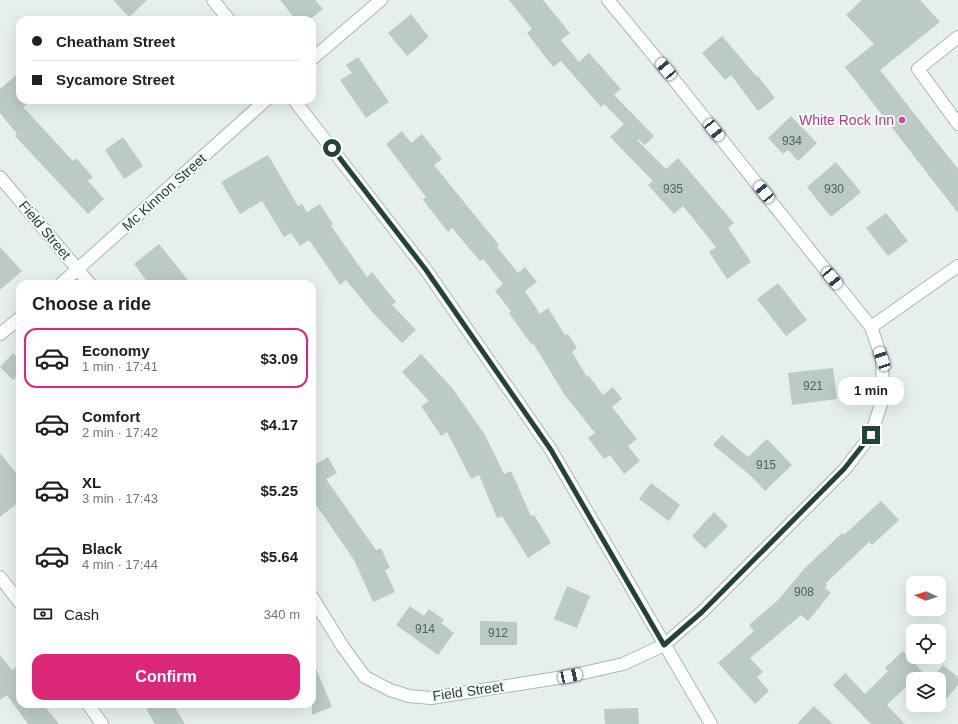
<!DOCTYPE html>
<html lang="en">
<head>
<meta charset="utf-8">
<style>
  body { margin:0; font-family:Arial,sans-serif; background:#f2f2f2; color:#202124; height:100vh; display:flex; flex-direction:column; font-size:15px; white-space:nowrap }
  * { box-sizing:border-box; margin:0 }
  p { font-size:13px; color:#757577 }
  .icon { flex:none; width:22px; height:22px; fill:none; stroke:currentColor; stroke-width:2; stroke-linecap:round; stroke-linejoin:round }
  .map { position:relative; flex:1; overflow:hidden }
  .panel { position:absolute; left:16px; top:280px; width:300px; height:428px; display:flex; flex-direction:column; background:#fff; border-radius:12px; box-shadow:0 4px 16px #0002 }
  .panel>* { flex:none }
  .hud { position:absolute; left:16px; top:16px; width:300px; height:88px; border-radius:12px; box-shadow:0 4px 16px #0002; display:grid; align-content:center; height:88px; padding:0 16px; background:#fff }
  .needle { width:26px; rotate:274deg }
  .fabs { position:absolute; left:906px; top:576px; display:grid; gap:8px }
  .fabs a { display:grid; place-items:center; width:40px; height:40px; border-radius:8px; background:#fff; box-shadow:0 4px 16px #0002; font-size:20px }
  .end { position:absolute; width:18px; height:18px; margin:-9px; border:5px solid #24423a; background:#fff; box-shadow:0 0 0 2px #fff }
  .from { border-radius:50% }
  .bubble { position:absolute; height:28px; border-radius:12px; background:#fff; box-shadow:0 4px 16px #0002; font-size:13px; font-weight:600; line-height:28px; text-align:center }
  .car { position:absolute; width:12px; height:24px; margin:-12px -6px; border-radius:5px; box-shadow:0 0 3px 1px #0007; background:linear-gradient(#fff 24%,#345 0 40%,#fff 0 76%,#345 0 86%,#fff 0) }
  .hud b { display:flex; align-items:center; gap:14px; height:38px; font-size:15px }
  .hud b+b { border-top:1px solid #e0e0e0 }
  .hud i { width:10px; height:10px; background:#202124 }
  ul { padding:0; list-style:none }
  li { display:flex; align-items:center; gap:12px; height:60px; margin:0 8px 6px; padding:0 8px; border:2px solid transparent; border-radius:12px }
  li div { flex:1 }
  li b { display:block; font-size:15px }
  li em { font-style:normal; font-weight:600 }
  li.active { border-color:#db2777 }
  li>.icon { width:36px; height:36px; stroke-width:1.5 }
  h2 { padding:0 16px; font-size:18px; line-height:48px }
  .pay { display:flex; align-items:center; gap:10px; height:44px; padding:0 16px; font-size:15px }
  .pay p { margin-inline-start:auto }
  .cta { display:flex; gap:8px; margin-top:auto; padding:8px 16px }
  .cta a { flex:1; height:46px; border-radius:12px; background:#db2777; color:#fff; font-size:16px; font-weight:600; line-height:46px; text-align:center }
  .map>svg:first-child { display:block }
  .building { fill:#bbcac4 }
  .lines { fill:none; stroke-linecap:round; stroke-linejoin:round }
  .minor-casing { stroke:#a8b8b2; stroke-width:14 }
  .minor { stroke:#fff; stroke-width:12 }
  .route { stroke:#24423a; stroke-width:5 }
  .hotel-dot { fill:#d1479c; stroke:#f7fbf9; stroke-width:1.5 }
  .labels { text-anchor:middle; stroke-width:4; stroke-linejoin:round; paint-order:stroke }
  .number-label { font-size:12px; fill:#4a645c }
  .hotel-label { font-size:14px; fill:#b23c85; stroke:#f7fbf9; text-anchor:end }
  .street-label { font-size:14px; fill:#24423a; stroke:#f7fbf9 }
</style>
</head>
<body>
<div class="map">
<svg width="958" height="724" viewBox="0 0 958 724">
  <rect width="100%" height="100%" fill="#e6efeb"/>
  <path class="building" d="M113,0H147L129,17Z
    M280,0H315L323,9L309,20H296Z
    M509,0H543L570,33L561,40L579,62L589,53L621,89L614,95L654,136L645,145L638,139L637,140L666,169L678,158L734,223L728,228L751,262L727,279L709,252L716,247L683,206L674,214L648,185L653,181L610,137L624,124L604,104L601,107L561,61L553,67L527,33L532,29Z
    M862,0H920L940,22L880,70L958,169V213L845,67L874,44L846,15Z
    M411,14L429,37L407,56L388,33Z
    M722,36L757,77L758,76L775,98L758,111L731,75L725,80L702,53Z
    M358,57L389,102L366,118L340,80L352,73L346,65Z
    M20,72V100H33L23,107L73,161L76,158L93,177L88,181L104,199L88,214L15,136L17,134L0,113V89Z
    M791,116L817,143L798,161L788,150L783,154L768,138Z
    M402,131L411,143L422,134L442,159L434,165L499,245L497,247L518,273L525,267L537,282L525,291L540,314L548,308L565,335L568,334L577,348L572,352L587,377L589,376L603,395L613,387L622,399L612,407L637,439L628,446L640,461L624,474L610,455L604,459L588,438L595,433L564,394L533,343L531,344L509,313L511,311L495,291L503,284L483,259L480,261L452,228L448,232L423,200L426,197L386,144Z
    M123,137L143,166L124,179L105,150Z
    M268,155L298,206L302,204L307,212L320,204L333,224L331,226L367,277L372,272L396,302L392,305L416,330L402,343L373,313L346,280L340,285L309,240L300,246L291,233L284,237L262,201L240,214L221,182Z
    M836,162L861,192L831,217L807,187Z
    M886,213L908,241L888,256L866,228Z
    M159,244L191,284H149L134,264Z
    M0,247L22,271L0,290Z
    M778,283L807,320L786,336L757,299Z
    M13,353L20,360V373L13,380L0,367Z
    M421,354L453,389L485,435L504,474L511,471L531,516L534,515L551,543L528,558L502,516L497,518L479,475L471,479L447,432L441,436L421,406L429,401L402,372Z
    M833,368L837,399L792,405L788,373Z
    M722,435L748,457L767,439L792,465L765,491L751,476L713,445Z
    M0,453L20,478V501L0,517Z
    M328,457L337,473L326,479L376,550L381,548L390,568L385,570L395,592L373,602L354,560L312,499V459L316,464Z
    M651,483L680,505L669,521L639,499Z
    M881,501L899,520L872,545L869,542L825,584L827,585L825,588L831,593L808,621L801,615L750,658L763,672L757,677L769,691L755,704L718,663L754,631L749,625L778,600L805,568L842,533L844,535Z
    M714,512L728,526L705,549L692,536Z
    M567,586L590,596L577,628L554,619Z
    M410,606L424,616L429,609L444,620L441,623L454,633L438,655L396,625Z
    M480,621L517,622V645H480Z
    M903,651L929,679H913V692L906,687L887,705L905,724H871L833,685L845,673L865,694L888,671L885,668Z
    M0,655L12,670L20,665V704H43L59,724H28L7,695L0,700Z
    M312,659L332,707L312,715Z
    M943,665L958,677V685L936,711L929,705H939V679H931Z
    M155,704H173L185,724H155L146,709Z
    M814,706L833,724H797Z
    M638,708L639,724H605L604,709Z"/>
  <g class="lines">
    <defs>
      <path id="minor" d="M213,0L229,20
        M958,37L918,69L958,124
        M312,59L381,0
        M294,100L426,270L551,450L711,724
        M0,177L90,284
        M61,284L266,100
        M871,327L958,266
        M0,334L20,318
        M0,577L20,603
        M312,597L343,647L365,677L390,690L409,696L431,698L570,676L623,664L664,645L702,612L845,469L871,435L883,398L882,359L871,327L675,81L608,0
        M88,704L102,724"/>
    </defs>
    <use href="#minor" class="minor-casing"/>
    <use href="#minor" class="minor"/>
  </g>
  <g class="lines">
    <path class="route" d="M332,148L426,270L551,450L664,645L702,612L844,469L871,435"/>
  </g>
  <circle class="hotel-dot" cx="902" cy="120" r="4"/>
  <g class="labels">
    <g class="number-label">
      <text x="792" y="145">934</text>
      <text x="673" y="193">935</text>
      <text x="834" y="193">930</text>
      <text x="813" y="390">921</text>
      <text x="766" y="469">915</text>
      <text x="804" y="596">908</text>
      <text x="425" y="633">914</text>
      <text x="498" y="637">912</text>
    </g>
    <g class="hotel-label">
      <text x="894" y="125">White Rock Inn</text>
    </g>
    <g class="street-label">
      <text transform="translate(164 192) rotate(-42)" y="5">Mc Kinnon Street</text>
      <text transform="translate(45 230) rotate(50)" y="5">Field Street</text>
      <text transform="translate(468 691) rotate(-8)" y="5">Field Street</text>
    </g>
  </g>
</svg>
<div class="fabs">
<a><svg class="needle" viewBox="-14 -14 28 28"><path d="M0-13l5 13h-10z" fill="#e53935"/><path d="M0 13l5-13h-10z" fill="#757577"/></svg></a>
<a><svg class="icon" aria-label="locate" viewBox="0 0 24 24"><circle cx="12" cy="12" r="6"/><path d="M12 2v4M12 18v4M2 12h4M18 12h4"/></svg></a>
<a><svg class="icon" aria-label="layers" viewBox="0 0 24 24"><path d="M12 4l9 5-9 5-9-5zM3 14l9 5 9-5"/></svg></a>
</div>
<i class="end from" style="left:332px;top:148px"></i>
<i class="end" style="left:871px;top:435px"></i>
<div class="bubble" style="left:838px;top:377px;width:66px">1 min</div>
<i class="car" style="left:666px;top:69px;rotate:320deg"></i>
<i class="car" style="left:714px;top:130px;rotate:141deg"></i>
<i class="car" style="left:764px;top:192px;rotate:321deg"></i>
<i class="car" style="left:832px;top:278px;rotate:141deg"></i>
<i class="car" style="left:882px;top:359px;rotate:341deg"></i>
<i class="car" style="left:570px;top:676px;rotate:78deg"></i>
<div class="hud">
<b><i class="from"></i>Cheatham Street</b>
<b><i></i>Sycamore Street</b>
</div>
<section class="panel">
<h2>Choose a ride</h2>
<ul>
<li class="active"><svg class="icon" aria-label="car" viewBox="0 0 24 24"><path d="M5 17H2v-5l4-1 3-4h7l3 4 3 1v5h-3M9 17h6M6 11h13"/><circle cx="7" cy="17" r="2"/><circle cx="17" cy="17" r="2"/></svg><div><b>Economy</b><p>1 min · 17:41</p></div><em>$3.09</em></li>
<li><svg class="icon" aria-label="car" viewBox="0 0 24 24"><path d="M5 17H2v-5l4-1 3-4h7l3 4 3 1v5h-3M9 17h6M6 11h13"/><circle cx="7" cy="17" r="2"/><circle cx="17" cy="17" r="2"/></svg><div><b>Comfort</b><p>2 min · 17:42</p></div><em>$4.17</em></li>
<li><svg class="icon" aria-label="car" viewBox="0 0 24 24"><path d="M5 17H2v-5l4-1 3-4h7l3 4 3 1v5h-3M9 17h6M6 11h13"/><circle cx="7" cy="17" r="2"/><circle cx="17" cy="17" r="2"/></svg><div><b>XL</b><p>3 min · 17:43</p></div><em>$5.25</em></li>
<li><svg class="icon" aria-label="car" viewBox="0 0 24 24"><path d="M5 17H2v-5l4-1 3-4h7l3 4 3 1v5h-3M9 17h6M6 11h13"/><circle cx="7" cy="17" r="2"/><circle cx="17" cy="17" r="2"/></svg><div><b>Black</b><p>4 min · 17:44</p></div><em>$5.64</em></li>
</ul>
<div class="pay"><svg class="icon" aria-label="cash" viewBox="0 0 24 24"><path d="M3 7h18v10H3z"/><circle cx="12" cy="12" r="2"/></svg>Cash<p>340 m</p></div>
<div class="cta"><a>Confirm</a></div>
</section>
</div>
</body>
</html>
